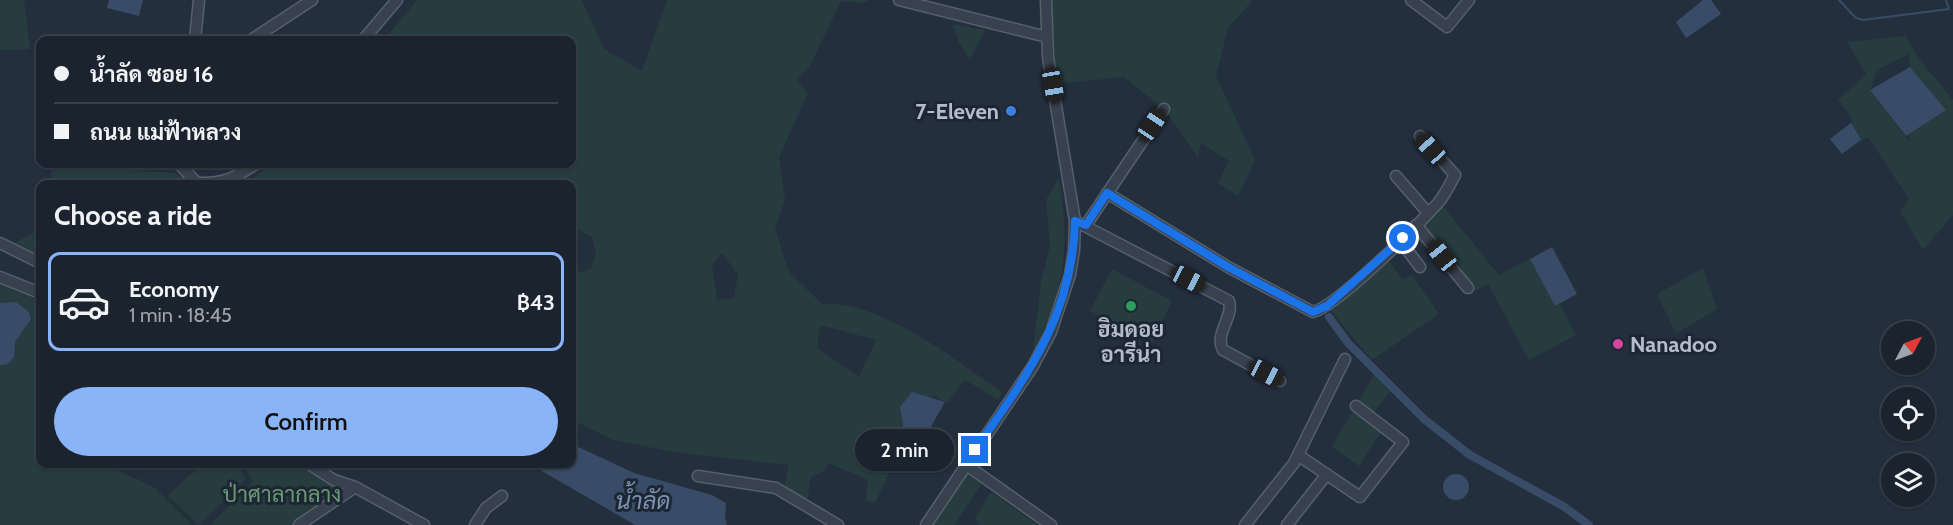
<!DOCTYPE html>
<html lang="en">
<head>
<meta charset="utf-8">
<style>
  body { margin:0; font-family:Cabin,Sarabun,sans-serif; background:#282f3a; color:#f1f3f6; height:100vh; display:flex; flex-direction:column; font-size:22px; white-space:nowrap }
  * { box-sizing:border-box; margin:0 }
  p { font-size:20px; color:#a0a4aa }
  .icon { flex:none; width:33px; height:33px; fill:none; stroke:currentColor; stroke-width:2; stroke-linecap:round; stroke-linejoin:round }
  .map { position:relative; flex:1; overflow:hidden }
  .details { position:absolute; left:36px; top:180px; width:540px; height:288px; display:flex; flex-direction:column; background:#1b232e; border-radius:12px; box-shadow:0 2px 4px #0004,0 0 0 2px #39404a }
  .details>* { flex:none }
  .guide { position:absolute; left:36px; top:36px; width:540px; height:132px; border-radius:12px; box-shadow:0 2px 4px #0004,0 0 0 2px #39404a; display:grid; align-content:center; height:132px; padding:0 18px; background:#1b232e }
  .needle { width:39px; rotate:49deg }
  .fabs { position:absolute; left:1881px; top:321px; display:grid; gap:12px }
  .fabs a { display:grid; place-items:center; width:54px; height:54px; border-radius:50%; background:#1b232e; box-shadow:0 2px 4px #0004,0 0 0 2px #39404a; font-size:30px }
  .end { position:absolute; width:27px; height:27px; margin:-14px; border:8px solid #1a73e8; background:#fff; box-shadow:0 0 0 3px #fff }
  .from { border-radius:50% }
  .bubble { position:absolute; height:42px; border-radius:21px; background:#1b232e; box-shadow:0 2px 4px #0004,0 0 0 2px #39404a; font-size:20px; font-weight:600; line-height:42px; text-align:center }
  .car { position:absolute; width:18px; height:36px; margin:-18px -9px; border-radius:8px; box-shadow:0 0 4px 2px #0007; background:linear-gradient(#222 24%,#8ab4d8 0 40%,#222 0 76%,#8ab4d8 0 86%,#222 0) }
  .guide b { display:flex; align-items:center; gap:21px; height:57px; font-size:22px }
  .guide b+b { border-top:2px solid #39404a }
  .guide i { width:15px; height:15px; background:#f1f3f6 }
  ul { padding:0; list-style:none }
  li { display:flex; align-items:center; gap:18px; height:99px; margin:0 12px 9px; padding:0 6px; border:3px solid transparent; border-radius:12px }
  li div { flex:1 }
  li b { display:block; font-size:22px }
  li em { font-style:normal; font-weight:600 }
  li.selected { border-color:#8ab4f8 }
  li>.icon { width:54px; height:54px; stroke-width:1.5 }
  h2 { padding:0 18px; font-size:27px; line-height:72px }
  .primary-button { display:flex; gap:12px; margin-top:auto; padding:12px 18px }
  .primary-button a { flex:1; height:69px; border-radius:36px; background:#8ab4f8; color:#111; font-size:24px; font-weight:600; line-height:69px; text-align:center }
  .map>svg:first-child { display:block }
  .green { fill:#263c3f; fill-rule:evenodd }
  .water { fill:#394c67 }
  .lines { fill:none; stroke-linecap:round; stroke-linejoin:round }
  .stream { stroke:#394c67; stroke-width:2 }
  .canal { stroke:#394c67; stroke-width:8 }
  .minor-casing { stroke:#565f6c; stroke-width:13 }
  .minor { stroke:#38414e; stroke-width:10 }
  .route { stroke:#1a73e8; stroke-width:8 }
  .shop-dot { fill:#3f7fe0; stroke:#1d2633; stroke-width:2 }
  .leisure-dot { fill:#2e9e5b; stroke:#1d2633; stroke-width:2 }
  .hotel-dot { fill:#d1479c; stroke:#1d2633; stroke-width:2 }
  .labels { text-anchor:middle; stroke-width:6; stroke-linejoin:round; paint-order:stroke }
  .poi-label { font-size:22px; font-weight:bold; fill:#b4bcc9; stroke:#1d2633; text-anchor:end }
  .park-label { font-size:22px; fill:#6b9a76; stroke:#1d2633 }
  .water-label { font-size:24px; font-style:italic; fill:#7c92b1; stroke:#1d2633 }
</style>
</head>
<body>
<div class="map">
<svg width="1953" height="525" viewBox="0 0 1953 525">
  <rect width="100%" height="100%" fill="#242f3e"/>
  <path class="green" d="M0,0H24L30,49L0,50Z
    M417,0H582L604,49L642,71L667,0H869L862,3L841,1L810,66L797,79L808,93L779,157L785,200L775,229L789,272L822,304C881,300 955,360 1002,392L998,400L965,380L947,403L935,396L900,407L903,424L900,442L893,452L892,467L875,503L865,500L868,480L828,463L824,471L811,477L807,502L784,487L789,465L674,452L614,440L572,420V274L591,269L596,254L592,237L577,229L572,230V184H237L253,178L271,164H572V40H384ZM722,253L738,275L734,298L717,300L712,266ZM820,325L876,340L859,377L817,348Z
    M1050,0H1253L1228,28L1216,76L1255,160L1238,196L1218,183L1229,161L1201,143L1198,157L1164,109L1124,77L1057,84Z
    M952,24L985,30L970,59L959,43Z
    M1906,36L1917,56L1953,100V215L1923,250L1900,211L1909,199L1868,137L1842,154L1861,138L1851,123L1853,119L1838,100L1866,74L1847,42ZM1909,54L1910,67L1945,110L1908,135L1911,140L1909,141L1870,90L1877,70Z
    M50,164L175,173L198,184H53Z
    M1059,178C1070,245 1066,291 1033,351L1041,282L1050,246L1046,200Z
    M1442,205L1499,275L1530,259L1555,306L1560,304L1576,335L1529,360L1488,284L1469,294L1448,262L1418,228Z
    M40,228V257L12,245Z
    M1386,256L1402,279L1412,275L1439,314L1372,360L1327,306Z
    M1703,268L1717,309L1676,334L1657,294Z
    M1112,269L1172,301L1151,344L1090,311Z
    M0,277L40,293V413L36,430L40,433V464H104L155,488L192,525H0Z
    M1377,370L1393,387L1369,419L1382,430L1359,466L1332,446Z
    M201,464H237L246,479L199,525L168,496Z
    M242,464H315L355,487L309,525H210L253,482Z
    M969,474L981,485L954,525H931L959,479Z
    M991,492L1037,525H980L975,519Z"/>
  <path class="water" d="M109,0H143L139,16L107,8Z
    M1703,0H1711L1721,14L1686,38L1676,22Z
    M1910,67L1946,110L1906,136L1870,90Z
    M1851,123L1861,139L1842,154L1830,139Z
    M1552,247L1577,294L1555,306L1530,259Z
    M16,302L28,311L31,319L15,342L14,357L8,364L0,365V303Z
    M912,392L945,402L930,428L928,442L901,439L903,424L900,407Z
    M572,444L634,473L712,495L726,503L725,519L727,525H635L530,464H572Z
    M1443 487a13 13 0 1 1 26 0a13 13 0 1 1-26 0Z"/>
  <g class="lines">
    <path class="stream" d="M1839,0L1856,18L1863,20L1949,9L1946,0"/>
    <path class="canal" d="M1329,317L1348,343L1424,419L1470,455L1563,506L1589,525"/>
    <defs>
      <path id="minor" d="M899,0L1047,37
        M1411,0L1447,27L1469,0
        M195,40L199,0
        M251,40L312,0
        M363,40L397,0
        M179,164L197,183C224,184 234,178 256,164
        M1396,176L1428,213
        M1107,193L1228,267L1313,312C1336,307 1419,224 1438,203C1445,195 1450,184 1455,175L1420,136
        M1075,221L1229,301C1234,317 1214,334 1223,350L1280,381
        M1086,225L1164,109
        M1416,225L1468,288
        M1403,238L1408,251L1420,267
        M0,243L40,263
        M0,277L40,293
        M1298,455L1360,497L1403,442L1356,406
        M309,464L334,480L355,487L424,525
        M965,464L1051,525
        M698,476L776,488L838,525
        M299,525L355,487
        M475,525L486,508L502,496
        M926,525L1033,366L1051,332L1070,275L1074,250L1075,221L1048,57L1046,0
        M1245,525L1294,463L1345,359
        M1287,525L1327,474"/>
    </defs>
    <use href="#minor" class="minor-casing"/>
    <use href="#minor" class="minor"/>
  </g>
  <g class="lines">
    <path class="route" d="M975,450C1027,376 1073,315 1075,221L1086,225L1107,193L1228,267L1313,312L1327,306L1403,238"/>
  </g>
  <circle class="shop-dot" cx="1011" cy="111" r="6"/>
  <circle class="leisure-dot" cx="1131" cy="306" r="6"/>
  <circle class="hotel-dot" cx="1618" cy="344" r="6"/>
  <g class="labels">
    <g class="poi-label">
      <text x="999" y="119">7-Eleven</text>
      <text x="1131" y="337" text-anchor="middle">ฮิมดอย<tspan x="1131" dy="25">อารีน่า</tspan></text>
      <text x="1630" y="352" text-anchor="start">Nanadoo</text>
    </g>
    <g class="park-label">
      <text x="282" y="502">ป่าศาลากลาง</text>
    </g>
    <g class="water-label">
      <text x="643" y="509">น้ำลัด</text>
    </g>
  </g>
</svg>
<div class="fabs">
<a><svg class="needle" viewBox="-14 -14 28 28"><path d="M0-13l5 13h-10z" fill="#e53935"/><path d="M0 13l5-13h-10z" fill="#a0a4aa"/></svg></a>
<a><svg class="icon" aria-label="locate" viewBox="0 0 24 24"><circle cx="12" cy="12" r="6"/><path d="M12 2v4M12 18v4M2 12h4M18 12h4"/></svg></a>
<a><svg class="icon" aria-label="layers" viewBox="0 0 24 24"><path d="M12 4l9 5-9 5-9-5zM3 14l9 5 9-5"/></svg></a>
</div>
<i class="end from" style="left:1403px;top:238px"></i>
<i class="end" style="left:975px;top:450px"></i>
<div class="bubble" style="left:855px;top:429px;width:99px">2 min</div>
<i class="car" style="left:1053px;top:85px;rotate:170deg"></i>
<i class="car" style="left:1152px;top:125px;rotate:34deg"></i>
<i class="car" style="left:1431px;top:149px;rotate:318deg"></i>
<i class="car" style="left:1442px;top:256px;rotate:321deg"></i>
<i class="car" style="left:1188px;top:279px;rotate:118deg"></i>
<i class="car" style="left:1266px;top:373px;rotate:118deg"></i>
<div class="guide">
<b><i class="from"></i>น้ำลัด ซอย 16</b>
<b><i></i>ถนน แม่ฟ้าหลวง</b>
</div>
<section class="details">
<h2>Choose a ride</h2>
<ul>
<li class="selected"><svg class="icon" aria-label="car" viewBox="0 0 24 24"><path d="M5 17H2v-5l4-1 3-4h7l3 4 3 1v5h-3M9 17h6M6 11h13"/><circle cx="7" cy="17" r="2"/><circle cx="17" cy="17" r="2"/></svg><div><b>Economy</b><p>1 min · 18:45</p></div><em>฿43</em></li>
</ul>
<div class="primary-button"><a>Confirm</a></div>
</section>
</div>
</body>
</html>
